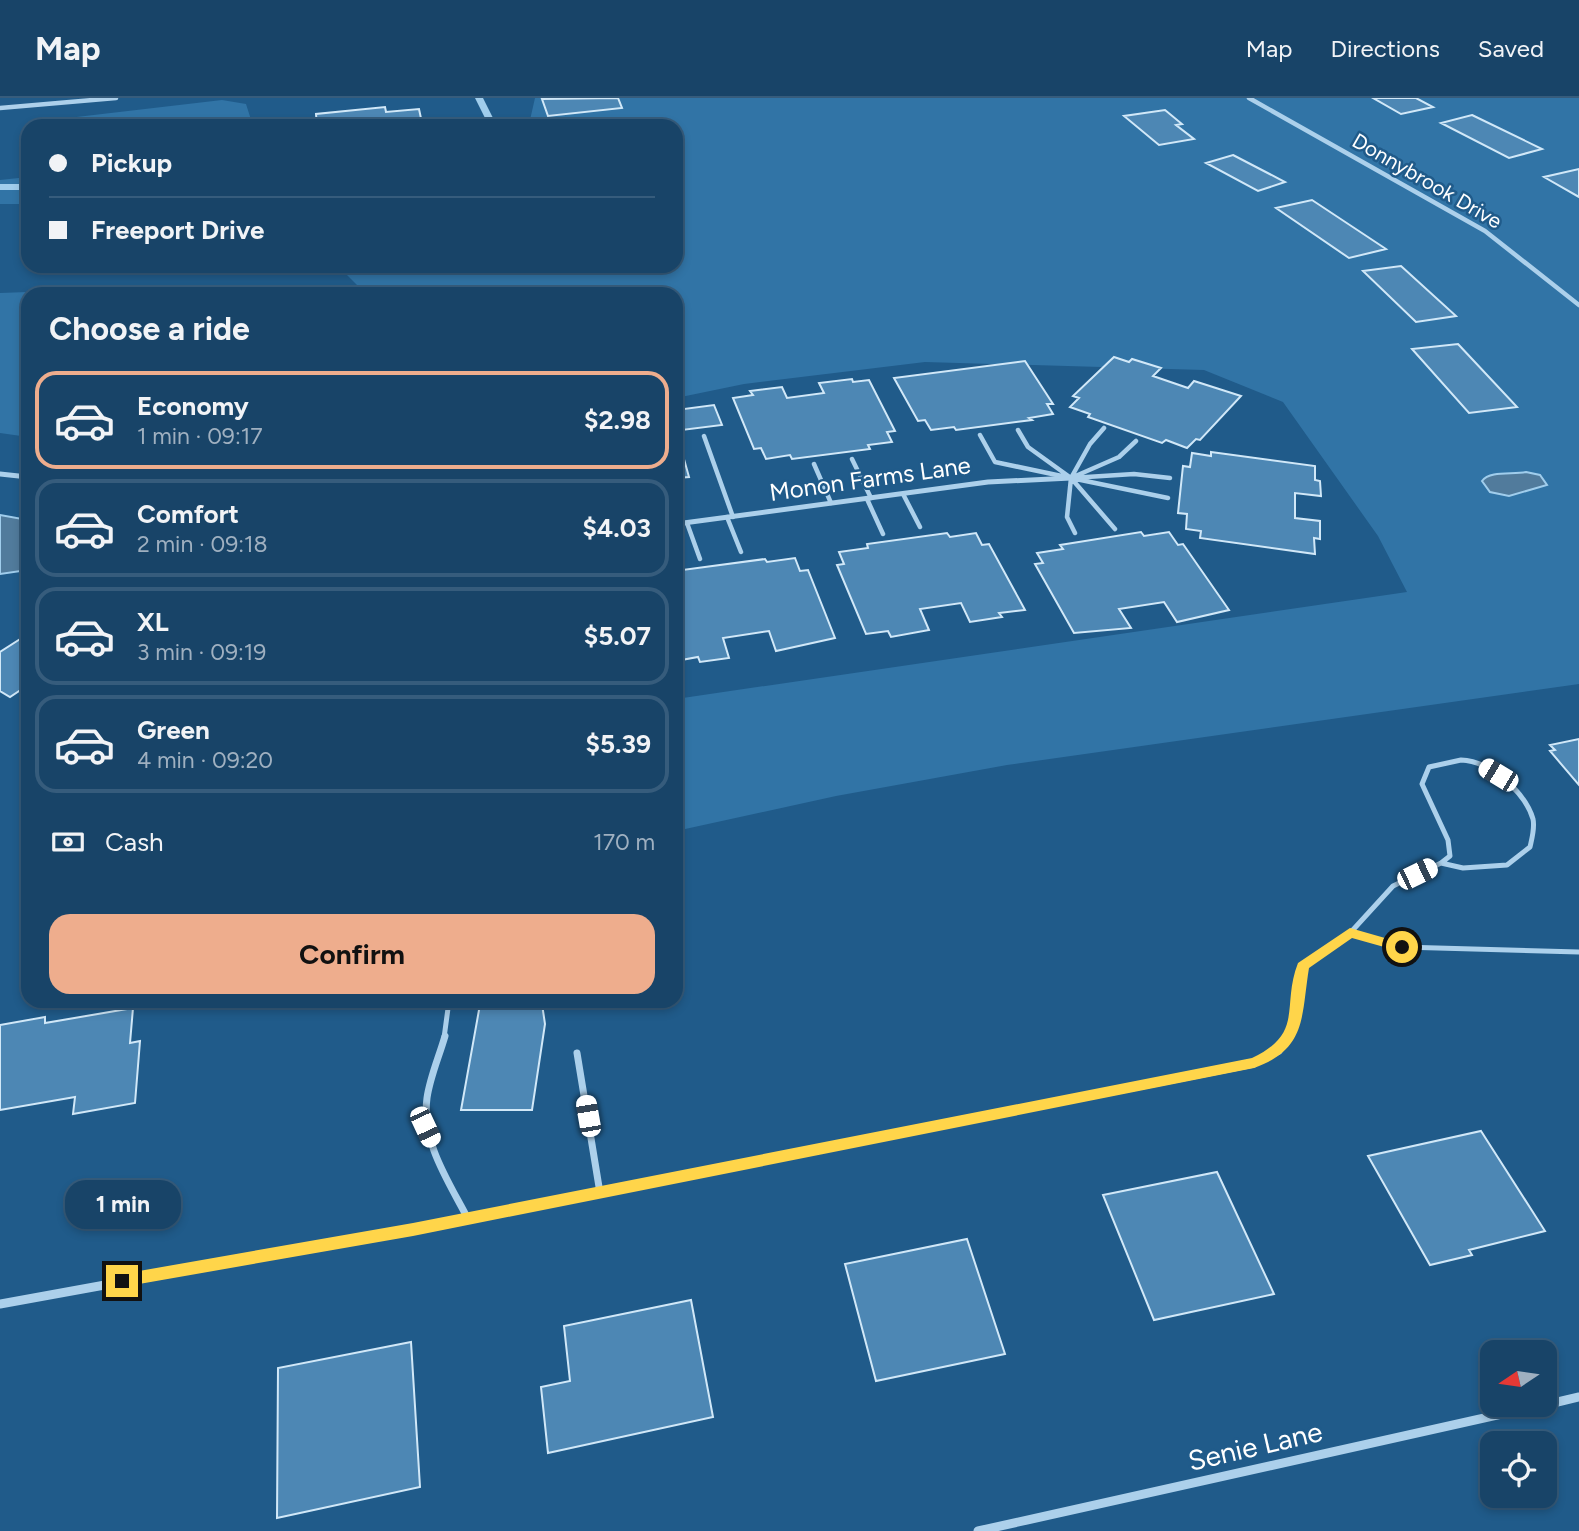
<!DOCTYPE html>
<html lang="en">
<head>
<meta charset="utf-8">
<style>
  body { margin:0; font-family:Figtree,sans-serif; background:#254e71; color:#f1f3f6; height:100vh; display:flex; flex-direction:column; font-size:26px; white-space:nowrap }
  * { box-sizing:border-box; margin:0 }
  p { font-size:23px; color:#9fb0c0 }
  .icon { flex:none; width:38px; height:38px; fill:none; stroke:currentColor; stroke-width:2; stroke-linecap:round; stroke-linejoin:round }
  .map { position:relative; flex:1; overflow:hidden }
  .panel { position:absolute; left:21px; top:189px; width:662px; height:721px; display:flex; flex-direction:column; background:#184468; border-radius:21px; box-shadow:0 4px 10px #0003,0 0 0 2px #365c7c }
  .panel>* { flex:none }
  .guide { position:absolute; left:21px; top:21px; width:662px; height:154px; border-radius:21px; box-shadow:0 4px 10px #0003,0 0 0 2px #365c7c; display:grid; align-content:center; height:154px; padding:0 28px; background:#184468 }
  .needle { width:46px; rotate:257deg }
  .tools { position:absolute; left:1480px; top:1242px; display:grid; gap:14px }
  .tools a { display:grid; place-items:center; width:77px; height:77px; border-radius:14px; background:#184468; box-shadow:0 4px 10px #0003,0 0 0 2px #365c7c; font-size:35px }
  .end { position:absolute; width:32px; height:32px; margin:-16px; border:9px solid #ffd54a; background:#111; box-shadow:0 0 0 4px #111 }
  .from { border-radius:50% }
  .bubble { position:absolute; height:49px; border-radius:21px; background:#184468; box-shadow:0 4px 10px #0003,0 0 0 2px #365c7c; font-size:23px; font-weight:700; line-height:49px; text-align:center }
  .car { position:absolute; width:21px; height:42px; margin:-21px -10px; border-radius:9px; box-shadow:0 0 5px 2px #0007; background:linear-gradient(#fff 24%,#345 0 40%,#fff 0 76%,#345 0 86%,#fff 0) }
  .guide b { display:flex; align-items:center; gap:24px; height:66px; font-size:26px }
  .guide b+b { border-top:2px solid #365c7c }
  .guide i { width:18px; height:18px; background:#f1f3f6 }
  ul { padding:0; list-style:none }
  li { display:flex; align-items:center; gap:21px; height:98px; margin:0 14px 10px; padding:0 14px; border:4px solid #365c7c; border-radius:21px }
  li div { flex:1 }
  li b { display:block; font-size:26px }
  li em { font-style:normal; font-weight:700 }
  li.on { border-color:#eead8d }
  li>.icon { width:63px; height:63px; stroke-width:1.5 }
  h2 { padding:0 28px; font-size:32px; line-height:84px }
  .pay { display:flex; align-items:center; gap:18px; height:77px; padding:0 28px; font-size:26px }
  .pay p { margin-inline-start:auto }
  .action { display:flex; gap:14px; margin-top:auto; padding:14px 28px }
  .action a { flex:1; height:80px; border-radius:21px; background:#eead8d; color:#111; font-size:28px; font-weight:700; line-height:80px; text-align:center }
  header { display:flex; align-items:center; gap:42px; box-sizing:border-box; height:98px; padding:0 35px; background:#184468; border-bottom:2px solid #365c7c }
  header strong { font-size:33px }
  nav { display:flex; gap:38px; margin-inline-start:auto; font-size:24px }
  .map>svg:first-child { display:block }
  .green { fill:#3174a6 }
  .water { fill:#517b9c; stroke:#a0cdec; stroke-width:2 }
  .lines { fill:none; stroke-linecap:round; stroke-linejoin:round }
  .stream { fill:#a0cdec; fill-rule:evenodd }
  .building { fill:#4d87b4; stroke:#d1e8f8; stroke-width:2 }
  .service-far2 { stroke:#acd0eb; stroke-width:4.5 }
  .service-far1 { stroke:#acd0eb; stroke-width:5 }
  .service { stroke:#acd0eb; stroke-width:7 }
  .minor-far2 { stroke:#acd0eb; stroke-width:4.5 }
  .minor-far1 { stroke:#acd0eb; stroke-width:5 }
  .minor { stroke:#acd0eb; stroke-width:9 }
  .route { fill:#ffd54a }
  .labels { text-anchor:middle; stroke-width:5; stroke-linejoin:round; paint-order:stroke }
  .far-street-label { font-size:21px; fill:#fff; stroke:#205b8a }
  .street-label { font-size:24px; fill:#fff; stroke:#205b8a }
  .near-street-label { font-size:28px; fill:#fff; stroke:#205b8a }
</style>
</head>
<body>
<header>
<strong>Map</strong>
<nav><a>Map</a><a>Directions</a><a>Saved</a></nav>
</header>
<div class="map">
<svg width="1579" height="1433" viewBox="0 0 1579 1433">
  <rect width="100%" height="100%" fill="#205b8a"/>
  <path class="green" d="M535,0H1579V586L1007,667L836,698L676,733V601L1407,494L1378,438L1283,304L1204,272L925,264L744,286L676,300V196H361V191L339,169L676,168V28H513L530,22Z
    M222,2L246,6L253,28H49L68,20Z
    M28,79V106H0V82Z
    M55,193V196H28V339L0,335V195Z"/>
  <path class="water" d="M1526,374L1540,377L1547,387L1509,398L1490,394L1482,383C1490,372 1513,377 1526,374Z
    M0,417L28,422V472L0,476Z"/>
  <g class="lines">
    <path class="stream" d="M475,0H483L497,28H489Z
      M0,86H28V92H0Z"/>
  </g>
  <path class="building" d="M618,0L622,10L548,18L542,1Z
    M1373,0H1416L1433,9L1401,16Z
    M385,9L386,14L419,11L422,25L317,28L316,16Z
    M1165,12L1182,26L1176,27L1194,41L1159,47L1124,18Z
    M1472,17L1542,51L1509,60L1441,25Z
    M1233,57L1285,84L1258,93L1206,65Z
    M1579,71V99L1544,79Z
    M1312,102L1386,151L1349,160L1276,110Z
    M1401,168L1456,218L1416,224L1363,173Z
    M1458,246L1517,309L1469,315L1412,251Z
    M1114,259L1129,264L1132,261L1161,270L1153,278L1188,290L1194,283L1241,298L1200,342L1196,341L1187,350L1166,342L1162,345L1088,319L1090,316L1070,309L1079,300L1073,298Z
    M1025,263L1053,306H1047L1053,316L1029,320L1032,322L956,332L954,329L931,332L925,322L918,323L894,280Z
    M852,281L853,284L869,282L895,333L887,334L892,344L868,347L870,351L792,361L790,357L766,361L761,350L754,351L733,300L753,297L750,293L782,289L787,300L824,295L819,285Z
    M714,307L722,327L682,332L676,312Z
    M676,336H677L689,379L676,380Z
    M1211,354L1315,368V382L1320,383L1321,398L1295,395V420L1320,423V441L1314,440L1315,456L1200,440L1201,433L1186,431L1187,416L1178,415L1183,368L1190,369L1192,355L1211,358Z
    M1141,434L1144,438L1169,434L1178,447L1183,446L1229,512L1177,524L1164,504L1119,511L1131,530L1074,535L1035,466L1043,465L1037,455L1063,451L1060,447Z
    M947,435L950,439L976,435L982,447L989,446L1025,512L999,515L1002,519L970,524L961,505L920,511L929,532L891,539L888,533L866,536L837,467L844,466L839,454L868,450L867,446Z
    M795,460L800,473L808,472L835,540L776,553L769,533L723,540L729,560L700,564L698,559L676,563V478L683,476L682,472L765,461L767,464Z
    M28,536V587L10,599L0,593V554Z
    M1579,641V687L1550,653L1555,652L1550,647Z
    M478,903H555L542,906L545,926L532,1012H461L479,912Z
    M133,910L130,945L140,943L135,1005L73,1016L75,999L0,1012V927L45,919V925Z
    M1481,1033L1545,1133L1469,1152L1472,1157L1430,1167L1368,1058Z
    M1217,1074L1274,1196L1154,1222L1103,1097Z
    M967,1141L1005,1256L876,1283L845,1166Z
    M691,1202L713,1319L548,1355L541,1289L570,1283L564,1228Z
    M411,1244L420,1389L277,1420L278,1270Z"/>
  <g class="lines">
    <path class="service-far2" d="M1104,330L1090,346L1071,380L1119,359L1136,343
      M980,337L995,364L1071,380L1028,349L1018,332
      M704,338L733,419
      M852,361L871,400
      M814,366L831,405
      M903,396L920,429
      M1168,400L1071,380L1134,376L1170,380
      M867,401L883,436
      M727,419L741,454
      M687,425L700,461
      M1075,435L1067,419L1071,380L1115,431"/>
    <path class="service-far1" d="M1461,662C1490,663 1525,694 1533,721C1535,730 1532,740 1530,749L1507,767L1463,770L1441,765L1450,758L1448,742L1422,686L1429,669Z
      M1351,834L1402,849L1579,854
      M444,940L449,903
      M1288,940L1292,934L1303,868L1351,834L1393,788L1441,765"/>
    <path class="service" d="M445,938C439,959 430,979 427,1000C421,1044 449,1084 468,1121
      M577,955L600,1095
      M1254,965L1279,953L1289,938"/>
    <path class="minor-far2" d="M1249,0L1485,133L1579,207
      M0,10L116,0"/>
    <path class="minor-far1" d="M0,376L28,379
      M676,426L988,384L1071,380"/>
    <path class="minor" d="M0,1206L413,1131L1254,965
      M1545,1307L1579,1299
      M978,1433L1542,1307"/>
  </g>
  <path class="route" d="M1350,830L1406,846L1408,849L1402,854L1352,840L1309,870C1301,919 1307,951 1254,970L413,1138L122,1189L114,1183L122,1176L413,1125L1252,960C1305,935 1281,908 1298,865Z"/>
  <g class="labels">
    <g class="far-street-label">
      <text transform="translate(1427 83) rotate(30)" y="7">Donnybrook Drive</text>
    </g>
    <g class="street-label">
      <text transform="translate(870 381) rotate(-8)" y="8">Monon Farms Lane</text>
    </g>
    <g class="near-street-label">
      <text transform="translate(1255 1348) rotate(-13)" y="10">Senie Lane</text>
    </g>
  </g>
</svg>
<div class="tools">
<a><svg class="needle" viewBox="-14 -14 28 28"><path d="M0-13l5 13h-10z" fill="#e53935"/><path d="M0 13l5-13h-10z" fill="#9fb0c0"/></svg></a>
<a><svg class="icon" aria-label="locate" viewBox="0 0 24 24"><circle cx="12" cy="12" r="6"/><path d="M12 2v4M12 18v4M2 12h4M18 12h4"/></svg></a>
</div>
<i class="end from" style="left:1402px;top:849px"></i>
<i class="end" style="left:122px;top:1183px"></i>
<div class="bubble" style="left:65px;top:1082px;width:116px">1 min</div>
<i class="car" style="left:1498px;top:677px;rotate:301deg"></i>
<i class="car" style="left:1417px;top:776px;rotate:64deg"></i>
<i class="car" style="left:588px;top:1018px;rotate:350deg"></i>
<i class="car" style="left:425px;top:1029px;rotate:155deg"></i>
<div class="guide">
<b><i class="from"></i>Pickup</b>
<b><i></i>Freeport Drive</b>
</div>
<section class="panel">
<h2>Choose a ride</h2>
<ul>
<li class="on"><svg class="icon" aria-label="car" viewBox="0 0 24 24"><path d="M5 17H2v-5l4-1 3-4h7l3 4 3 1v5h-3M9 17h6M6 11h13"/><circle cx="7" cy="17" r="2"/><circle cx="17" cy="17" r="2"/></svg><div><b>Economy</b><p>1 min · 09:17</p></div><em>$2.98</em></li>
<li><svg class="icon" aria-label="car" viewBox="0 0 24 24"><path d="M5 17H2v-5l4-1 3-4h7l3 4 3 1v5h-3M9 17h6M6 11h13"/><circle cx="7" cy="17" r="2"/><circle cx="17" cy="17" r="2"/></svg><div><b>Comfort</b><p>2 min · 09:18</p></div><em>$4.03</em></li>
<li><svg class="icon" aria-label="car" viewBox="0 0 24 24"><path d="M5 17H2v-5l4-1 3-4h7l3 4 3 1v5h-3M9 17h6M6 11h13"/><circle cx="7" cy="17" r="2"/><circle cx="17" cy="17" r="2"/></svg><div><b>XL</b><p>3 min · 09:19</p></div><em>$5.07</em></li>
<li><svg class="icon" aria-label="car" viewBox="0 0 24 24"><path d="M5 17H2v-5l4-1 3-4h7l3 4 3 1v5h-3M9 17h6M6 11h13"/><circle cx="7" cy="17" r="2"/><circle cx="17" cy="17" r="2"/></svg><div><b>Green</b><p>4 min · 09:20</p></div><em>$5.39</em></li>
</ul>
<div class="pay"><svg class="icon" aria-label="cash" viewBox="0 0 24 24"><path d="M3 7h18v10H3z"/><circle cx="12" cy="12" r="2"/></svg>Cash<p>170 m</p></div>
<div class="action"><a>Confirm</a></div>
</section>
</div>
</body>
</html>
